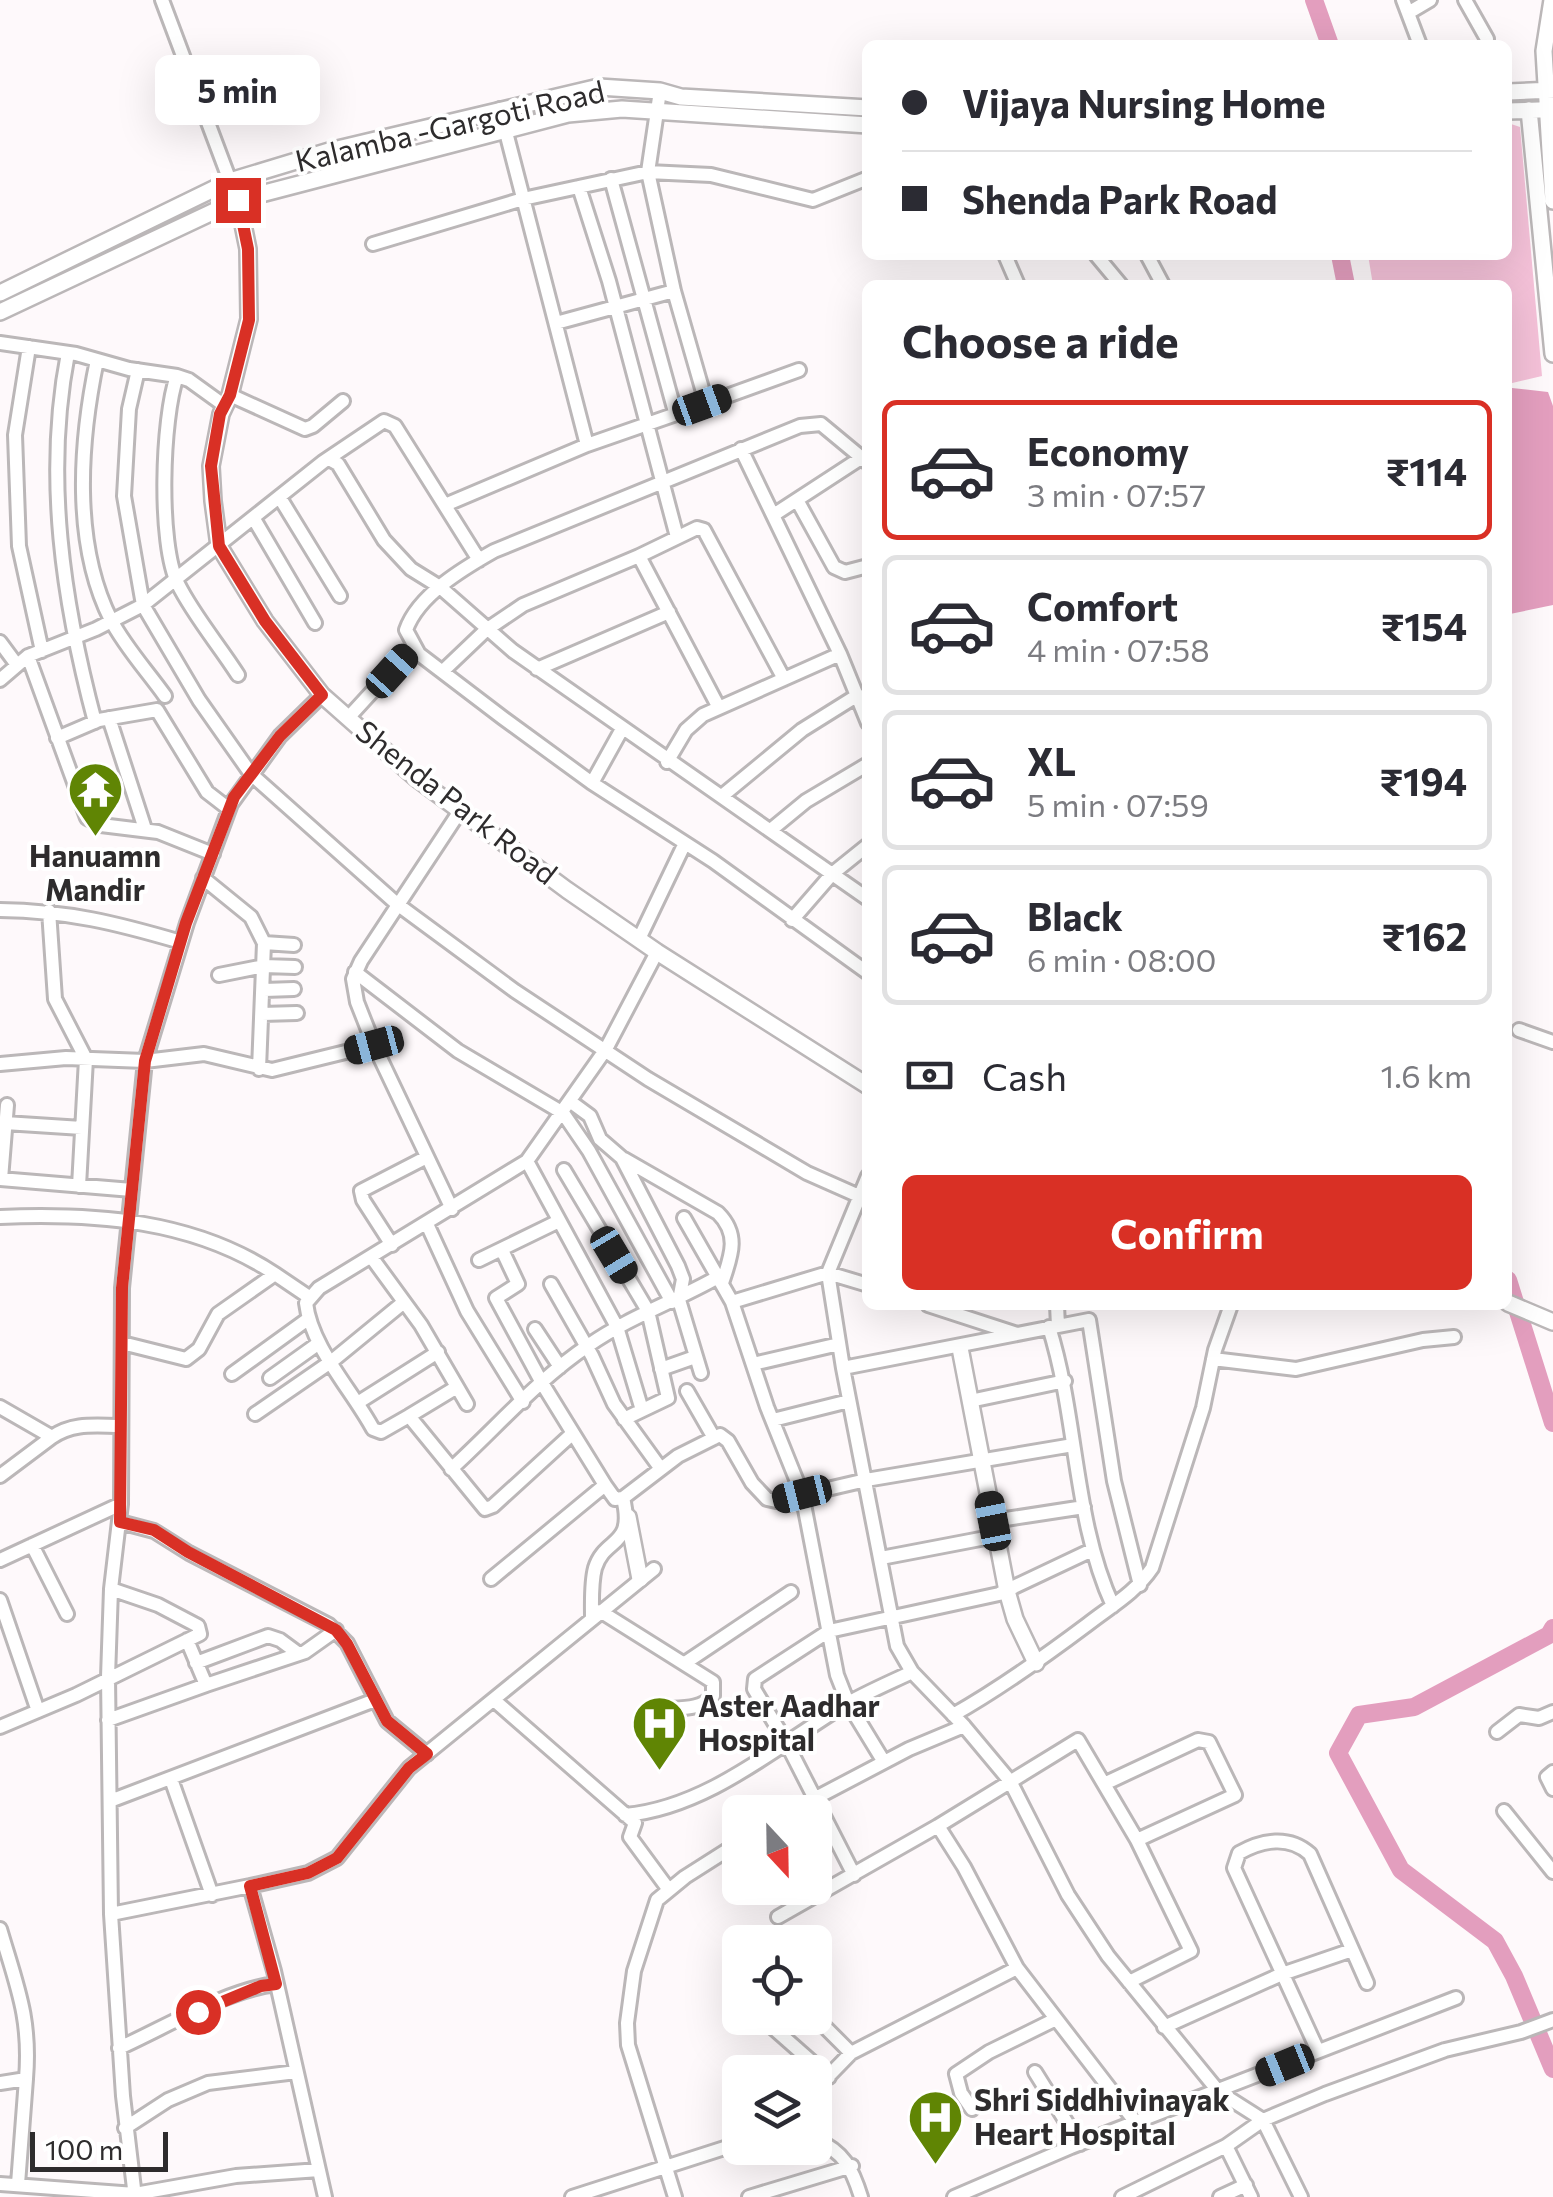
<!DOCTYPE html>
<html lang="en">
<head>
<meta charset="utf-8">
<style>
  body { margin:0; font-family:Commissioner,sans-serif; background:#f2f2f3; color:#2b2b33; height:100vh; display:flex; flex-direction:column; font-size:38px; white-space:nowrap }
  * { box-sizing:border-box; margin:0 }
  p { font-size:32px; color:#7c7c81 }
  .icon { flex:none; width:55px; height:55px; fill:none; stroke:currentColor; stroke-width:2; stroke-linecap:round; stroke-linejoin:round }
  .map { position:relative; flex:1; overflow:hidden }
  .side { position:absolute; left:862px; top:280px; width:650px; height:1030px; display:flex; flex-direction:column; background:#fff; border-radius:15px; box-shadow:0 10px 40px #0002 }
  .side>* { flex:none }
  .hud { position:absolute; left:862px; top:40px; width:650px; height:220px; border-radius:15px; box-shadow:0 10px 40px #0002; display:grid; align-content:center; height:220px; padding:0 40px; background:#fff }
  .needle { width:65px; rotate:158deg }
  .controls { position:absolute; left:722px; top:1795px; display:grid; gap:20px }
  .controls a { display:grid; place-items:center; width:110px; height:110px; border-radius:15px; background:#fff; box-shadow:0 10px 40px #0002; font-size:50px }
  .scale { position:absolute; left:30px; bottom:25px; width:138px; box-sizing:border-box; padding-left:10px; border:5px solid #2e2c2d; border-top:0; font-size:28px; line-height:35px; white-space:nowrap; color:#2e2c2d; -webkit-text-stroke:8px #fff; paint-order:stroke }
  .end { position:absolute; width:45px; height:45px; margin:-22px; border:12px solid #d93025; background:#fff; box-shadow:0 0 0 5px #fff }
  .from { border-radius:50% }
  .bubble { position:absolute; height:70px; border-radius:15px; background:#fff; box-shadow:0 10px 40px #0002; font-size:32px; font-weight:700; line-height:70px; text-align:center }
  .car { position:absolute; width:30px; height:60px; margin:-30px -15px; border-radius:12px; box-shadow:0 0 8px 2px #0007; background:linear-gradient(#222 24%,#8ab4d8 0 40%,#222 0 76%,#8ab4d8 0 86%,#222 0) }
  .hud b { display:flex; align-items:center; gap:35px; height:95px; font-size:38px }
  .hud b+b { border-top:2px solid #e1e1e2 }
  .hud i { width:25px; height:25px; background:#2b2b33 }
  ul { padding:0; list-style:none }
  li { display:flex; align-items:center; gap:30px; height:140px; margin:0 20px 15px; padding:0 20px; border:5px solid #e1e1e2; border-radius:15px }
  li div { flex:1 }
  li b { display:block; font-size:38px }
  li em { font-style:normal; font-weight:700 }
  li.current { border-color:#d93025 }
  li>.icon { width:90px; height:90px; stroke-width:1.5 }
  h2 { padding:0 40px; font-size:45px; line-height:120px }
  .pay { display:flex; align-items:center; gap:25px; height:110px; padding:0 40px; font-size:38px }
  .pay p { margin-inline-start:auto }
  .button { display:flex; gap:20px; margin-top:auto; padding:20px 40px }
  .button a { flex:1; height:115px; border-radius:15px; background:#d93025; color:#fff; font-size:40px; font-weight:700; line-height:115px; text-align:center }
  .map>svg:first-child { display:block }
  .green { fill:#f4c1d8 }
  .water { fill:#e39ebe }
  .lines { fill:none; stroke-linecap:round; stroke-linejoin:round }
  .river { stroke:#e39ebe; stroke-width:18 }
  .minor-casing { stroke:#bbb7b8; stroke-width:18 }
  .major-casing { stroke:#bbb7b8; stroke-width:20 }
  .minor { stroke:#fff; stroke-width:12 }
  .major { stroke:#fff; stroke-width:15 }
  .route { stroke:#d93025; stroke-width:12 }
  .labels { text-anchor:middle; stroke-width:8; stroke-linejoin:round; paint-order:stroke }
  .street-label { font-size:30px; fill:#2e2c2d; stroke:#fff }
  .poi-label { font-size:30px; font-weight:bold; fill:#2e2c2d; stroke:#fff; text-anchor:start }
</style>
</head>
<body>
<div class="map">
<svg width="1553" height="2197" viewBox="0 0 1553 2197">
  <rect width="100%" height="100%" fill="#fef9fb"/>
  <path class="green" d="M1508,123L1520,127L1542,376L1508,384V285H1373L1368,255H1508Z"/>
  <path class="water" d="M1512,388L1548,392L1553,406V605L1510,614L1508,390Z"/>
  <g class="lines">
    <path class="river" d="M1314,0L1330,45
      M1340,255L1346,285
      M1508,1280L1553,1423
      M1553,1628L1549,1635L1414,1707L1359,1715L1338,1753L1401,1870L1495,1941L1514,1976L1553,2069"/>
    <defs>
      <path id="minor" d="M162,0L230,181
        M1403,0L1420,45
        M1465,0L1487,39
        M1408,13L1430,0
        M500,109L587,445
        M611,179L675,412
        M579,187L609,281L677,537
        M373,244L523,199L648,172L711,175L813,200L868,178
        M1005,255L1018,285
        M1096,255L1121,285
        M1147,255L1163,285
        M556,323L674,291
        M0,343L76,354L129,369L177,376L189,380L225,406
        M29,347L15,435L19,546L42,651
        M68,353C44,476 63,602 95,722
        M97,360C80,441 72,543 111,620C125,647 148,672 165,696
        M138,370L129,409L124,496L143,605L199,700L251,774L397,904L515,991L648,1079L807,1173L868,1200
        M177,376C162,418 158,544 178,584C194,616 219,645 238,675
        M230,395L305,429L313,426L343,401
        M702,405L799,370
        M741,449L840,654
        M329,459L338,464L384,540L411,569L440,587L513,651L868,899
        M868,463L821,424L800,426L494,551C464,568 418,595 406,630L419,654L503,718L592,783L713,861L868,973
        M280,498L340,596
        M797,500L834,567L845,572L868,566
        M445,505L587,445L702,405L703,392L674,291L648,172L660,91
        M775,514L861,458
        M254,519L315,623
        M639,556L697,528L704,530L784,679
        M0,642L17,665
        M28,656L87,818L101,825L158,832L213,854
        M537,669L669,612
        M444,670L486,630L523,605L639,556L718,706
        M0,680L28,656L96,629L143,605L323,462L384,421L395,426L479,560
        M109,718L145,829
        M348,718L413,647
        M57,738L99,720L157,710L207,792L229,809
        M667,762L686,730L703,715L840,654L868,723
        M592,783L622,729
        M722,796L802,730L858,695
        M772,829L806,801L868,764
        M203,878L251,917L264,943L259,1069
        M0,910C68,911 116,923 181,942
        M49,911L55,999L86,1059L79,1186
        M792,920L832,874L868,845
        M639,939L685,843
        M264,943L294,945
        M355,972L458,1051L563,1113L589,1151L672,1302
        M219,975L264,966L295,967
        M264,990L294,989
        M262,1014L297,1013
        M1519,1030L1553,1042
        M0,1064L66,1058L145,1061L204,1054L272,1070L374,1045
        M571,1102L590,1116L600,1139L622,1158L678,1266L683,1279L679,1300L701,1373
        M5,1123L82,1128
        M624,1159L718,1213C740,1235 731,1256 722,1283
        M527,1161L617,1327L642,1410
        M564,1170L648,1311L668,1398L624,1419
        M0,1179L132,1190
        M1,1179L7,1105
        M452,1209L374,1045L357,1002L353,979L361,961L460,811
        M0,1217C95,1213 194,1220 275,1274
        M684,1218L732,1302L767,1407L802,1494L837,1675L848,1703L884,1762
        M427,1224L467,1311L523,1402
        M392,1245L363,1200L361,1191L425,1158
        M502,1250L518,1284L496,1298L542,1383L605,1485
        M372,1258L421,1325L467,1404
        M479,1260L559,1221
        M551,1284L592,1356L614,1404L661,1469
        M732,1302L828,1273L868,1285
        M928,1305L1017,1334
        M1057,1305L1058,1326
        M1049,1327C1078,1419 1073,1519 1113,1606
        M535,1329L560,1367
        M122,1343L186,1359L199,1349L218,1314L275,1274L309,1297
        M1213,1359L1296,1369L1423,1340L1454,1337
        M753,1364L839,1344
        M843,1368L1089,1320L1114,1481L1140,1585
        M661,1369L695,1357
        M232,1374L308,1319
        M270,1378L319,1343
        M687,1391L714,1438
        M970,1401L1065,1381
        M359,1402L438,1352
        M0,1407L52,1437C74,1422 96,1426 121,1426
        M255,1414L332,1361L404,1302
        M409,1416L457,1387
        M773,1420L849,1401
        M573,1433L493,1506L485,1509L409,1416L381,1432L373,1429C352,1390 311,1347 306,1303L319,1288L527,1161L606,1049L657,952
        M451,1469C496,1428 538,1379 589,1345C629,1317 676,1301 718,1277
        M0,1476L52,1437
        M993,1521L1084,1507
        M120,1522L154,1531L189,1553L329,1625L347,1643L387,1721L427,1754
        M32,1545L67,1614
        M881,1558L996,1536
        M0,1560L121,1504
        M491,1579L605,1485L615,1499L623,1498L678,1456L720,1435L728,1441L752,1483L767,1499L776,1501L866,1480L1073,1445
        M0,1600L38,1711
        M600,1611L713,1682V1696C701,1709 684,1708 666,1709
        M592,1618C592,1602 591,1583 595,1568C605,1536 635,1548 623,1498
        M196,1663L268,1636L280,1640L299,1654
        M685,1663L791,1592
        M206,1685L305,1652L336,1630
        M494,1700L635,1823L630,1837L669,1890
        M953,1715C1001,1688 1044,1657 1088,1624C1111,1606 1135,1593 1152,1568L1203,1408L1215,1350L1231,1305
        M108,1720L206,1685L187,1640
        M964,1726L1010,1781L1068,1895L1108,1956L1219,2092L1263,2120L1301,2197
        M0,1727L76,1695L200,1634L198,1626L158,1605L111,1589
        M1497,1732L1519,1715L1539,1718L1553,1712
        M1553,1772L1547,1777L1553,1789
        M171,1779L212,1895
        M1104,1784L1198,1740L1209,1742L1235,1795L1137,1840
        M110,1801L375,1700
        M1504,1811L1553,1872
        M789,1812L909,1749L964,1726L912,1672L897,1646L843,1368L828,1273L868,1176
        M625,1815C706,1808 776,1747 843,1706C865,1693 889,1683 912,1672
        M854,1875L786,1742L754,1689L755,1679L829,1631L999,1594L1092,1550
        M250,1886L308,1873L337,1858L409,1768L654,1569
        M111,1914L250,1886L274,1971L325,2197
        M778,1917L938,1826
        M0,1929C17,1987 31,2018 26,2079
        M1129,1982L1191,1951L1137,1840L1078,1740L938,1826L964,1867L1017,1968L1137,2124
        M815,2017L851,2053
        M770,2025L829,2077
        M1164,2027L1282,1974L1352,1950
        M119,2048C166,2027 226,1990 276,1984
        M1318,2051L1234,1868L1239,1853C1262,1840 1289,1835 1310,1854L1367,1983
        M1035,2072L1080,2144
        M0,2083L26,2079L18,2184
        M815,2090L851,2053L1017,1968
        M972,2109L961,2093L956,2074L989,2052L1056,2019
        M125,2128L168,2100L208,2083L296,2072
        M815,2139C844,2152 852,2168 861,2197
        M1226,2146L1263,2120L1325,2094L1445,2050L1521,2032L1553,2020
        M0,2184L135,2194L236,2176L319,2170
        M135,2197L123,2096L111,1914L108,1677L111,1589L121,1504L122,1288L145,1061L187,923L231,804L280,736L322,695
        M572,2197L740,2143
        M675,2197L628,2045L627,2023L634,1971L657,1900L685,1877L740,1842
        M749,2197L852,2166
        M954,2197L1071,2147L1456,1998
        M1122,2197L1226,2146L1251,2197
        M1220,2197L1246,2185"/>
      <path id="major" d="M1552,0L1544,51L1553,201
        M1508,92L1553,90
        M1529,110L1553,354
        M1508,111L1539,110
        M230,181L238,200L248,249L249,319L230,395L221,414L211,466L213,501L219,546L265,621L322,695L416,778L567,890L657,952L868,1086
        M0,293L230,181L329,151L599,87L660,91L681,97L868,108
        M0,312L238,200L568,114L622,109L868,125
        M1508,1303L1553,1322
        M960,1348L1007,1591L1015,1619L1036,1663
        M628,1517L640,1579"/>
    </defs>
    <use href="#minor" class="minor-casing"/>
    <use href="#major" class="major-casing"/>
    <use href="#minor" class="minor"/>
    <use href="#major" class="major"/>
  </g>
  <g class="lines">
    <path class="route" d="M198,2012L261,1986L276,1984L250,1886L308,1873L337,1858L409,1768L427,1754L387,1721L347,1644L336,1630L188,1552L154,1530L120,1522L122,1288L145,1061L186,923L234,797L280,736L322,695L265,621L219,546L211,466L220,414L230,395L249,320L248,249L238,200"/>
  </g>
  <defs>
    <symbol id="temple-pin" viewBox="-11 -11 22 30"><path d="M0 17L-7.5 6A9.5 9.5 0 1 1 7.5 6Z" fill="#608504" stroke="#fff"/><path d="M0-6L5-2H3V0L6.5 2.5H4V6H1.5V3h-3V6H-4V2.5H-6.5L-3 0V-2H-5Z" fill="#fff"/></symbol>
    <symbol id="hospital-pin" viewBox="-11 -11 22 30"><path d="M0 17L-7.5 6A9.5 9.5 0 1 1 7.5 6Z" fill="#608504" stroke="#fff"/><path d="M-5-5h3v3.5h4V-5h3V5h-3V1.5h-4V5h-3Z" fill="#fff"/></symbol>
  </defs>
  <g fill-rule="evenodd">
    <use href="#temple-pin" x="64" y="758" width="63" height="86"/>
    <use href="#hospital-pin" x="628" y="1692" width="63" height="86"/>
    <use href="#hospital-pin" x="904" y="2086" width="63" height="86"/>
  </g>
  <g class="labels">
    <g class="street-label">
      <text transform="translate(450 127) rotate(-13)" y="10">Kalamba -Gargoti Road</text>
      <text transform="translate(456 803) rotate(38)" y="10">Shenda Park Road</text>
    </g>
    <g class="poi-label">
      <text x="95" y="867" text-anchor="middle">Hanuamn<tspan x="95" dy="34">Mandir</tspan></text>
      <text x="698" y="1717">Aster Aadhar<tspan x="698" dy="34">Hospital</tspan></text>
      <text x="974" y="2111">Shri Siddhivinayak<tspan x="974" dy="34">Heart Hospital</tspan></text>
    </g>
  </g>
</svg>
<div class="controls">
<a><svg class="needle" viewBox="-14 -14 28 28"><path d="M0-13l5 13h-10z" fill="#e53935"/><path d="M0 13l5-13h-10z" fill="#7c7c81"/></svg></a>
<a><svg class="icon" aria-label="locate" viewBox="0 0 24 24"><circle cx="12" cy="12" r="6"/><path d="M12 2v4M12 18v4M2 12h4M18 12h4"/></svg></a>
<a><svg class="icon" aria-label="layers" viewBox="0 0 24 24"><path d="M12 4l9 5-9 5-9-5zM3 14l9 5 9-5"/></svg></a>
</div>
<div class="scale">100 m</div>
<i class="end from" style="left:198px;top:2012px"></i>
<i class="end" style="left:238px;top:200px"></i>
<div class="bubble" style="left:155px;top:55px;width:165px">5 min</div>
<i class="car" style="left:702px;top:405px;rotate:70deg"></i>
<i class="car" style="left:392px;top:671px;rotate:42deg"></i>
<i class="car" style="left:374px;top:1045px;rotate:255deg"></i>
<i class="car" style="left:614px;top:1255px;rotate:149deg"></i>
<i class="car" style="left:802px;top:1494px;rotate:256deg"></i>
<i class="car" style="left:993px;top:1521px;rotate:349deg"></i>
<i class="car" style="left:1285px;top:2065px;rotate:248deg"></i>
<div class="hud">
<b><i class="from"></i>Vijaya Nursing Home</b>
<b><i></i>Shenda Park Road</b>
</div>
<section class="side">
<h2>Choose a ride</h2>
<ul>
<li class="current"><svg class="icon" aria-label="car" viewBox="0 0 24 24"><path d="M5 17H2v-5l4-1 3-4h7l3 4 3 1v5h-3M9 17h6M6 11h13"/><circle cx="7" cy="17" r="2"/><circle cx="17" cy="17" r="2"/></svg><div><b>Economy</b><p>3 min · 07:57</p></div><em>₹114</em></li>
<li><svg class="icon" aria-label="car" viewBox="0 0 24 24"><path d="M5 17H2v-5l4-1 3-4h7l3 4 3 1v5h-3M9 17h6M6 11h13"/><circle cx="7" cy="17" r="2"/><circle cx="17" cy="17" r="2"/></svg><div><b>Comfort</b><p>4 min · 07:58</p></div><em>₹154</em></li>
<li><svg class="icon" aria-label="car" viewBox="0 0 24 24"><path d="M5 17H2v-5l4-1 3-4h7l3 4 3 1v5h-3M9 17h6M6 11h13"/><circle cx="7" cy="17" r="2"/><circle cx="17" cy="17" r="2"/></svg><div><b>XL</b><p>5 min · 07:59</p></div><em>₹194</em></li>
<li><svg class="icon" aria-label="car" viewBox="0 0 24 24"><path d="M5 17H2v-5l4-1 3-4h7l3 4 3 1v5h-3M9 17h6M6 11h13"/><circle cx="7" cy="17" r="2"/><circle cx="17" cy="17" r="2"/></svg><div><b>Black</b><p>6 min · 08:00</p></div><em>₹162</em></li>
</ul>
<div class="pay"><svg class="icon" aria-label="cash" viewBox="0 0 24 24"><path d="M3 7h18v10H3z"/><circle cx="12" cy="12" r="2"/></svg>Cash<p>1.6 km</p></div>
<div class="button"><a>Confirm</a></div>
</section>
</div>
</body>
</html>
